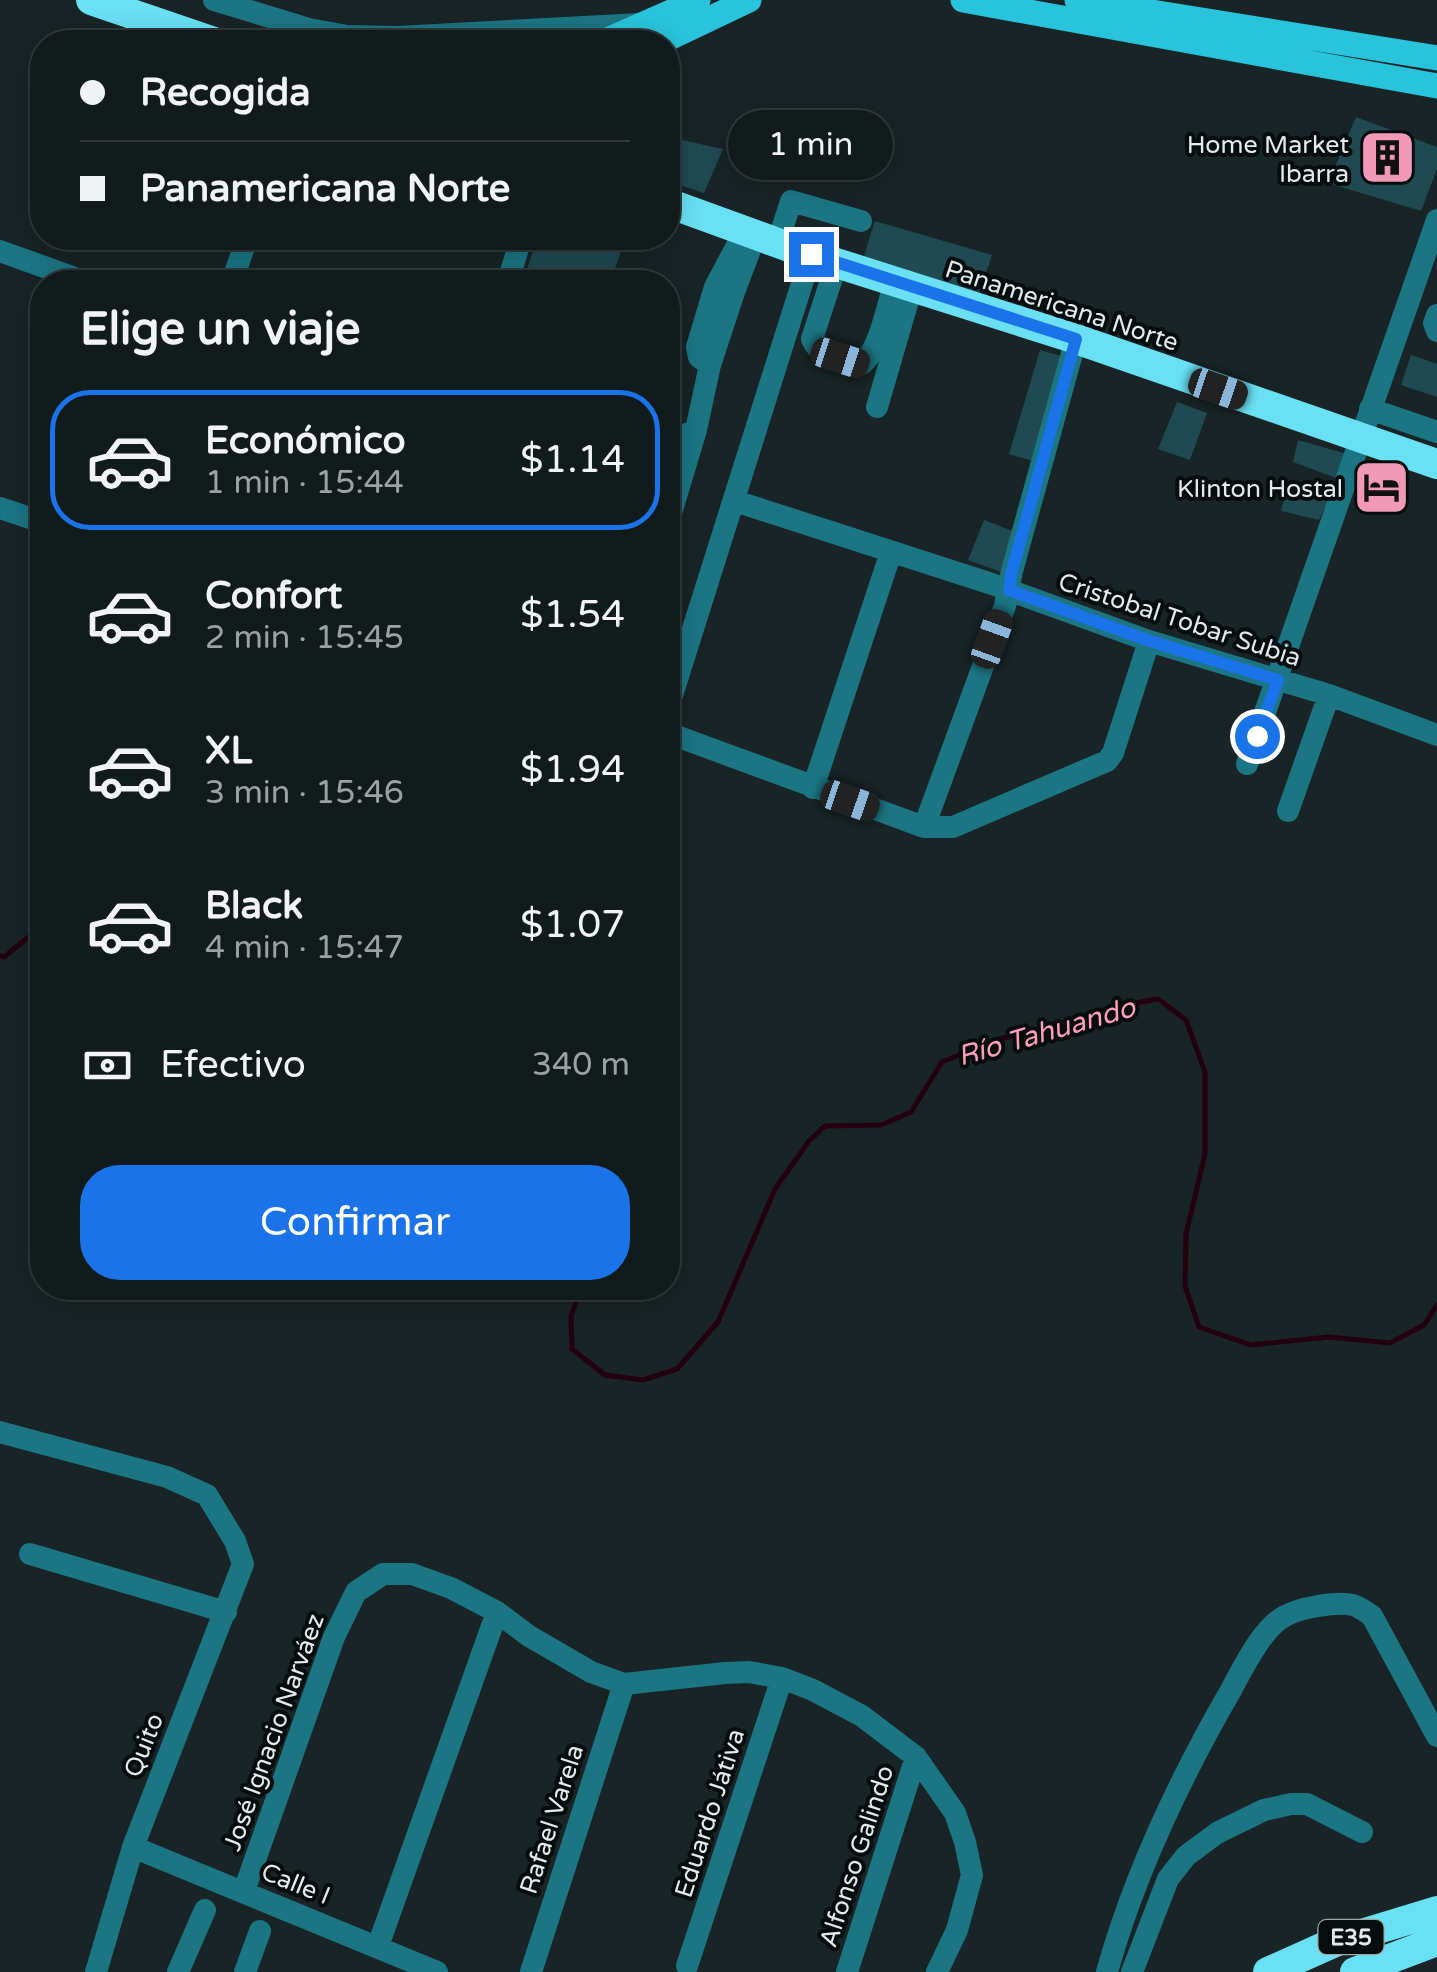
<!DOCTYPE html>
<html lang="es">
<head>
<meta charset="utf-8">
<style>
  body { margin:0; font-family:"Varela Round",sans-serif; background:#1b2425; color:#f1f3f6; height:100vh; display:flex; flex-direction:column; font-size:38px; white-space:nowrap }
  * { box-sizing:border-box; margin:0 }
  p { font-size:32px; color:#9ca1a3 }
  .icon { flex:none; width:55px; height:55px; fill:none; stroke:currentColor; stroke-width:2; stroke-linecap:round; stroke-linejoin:round }
  .map { position:relative; flex:1; overflow:hidden }
  .drawer { position:absolute; left:30px; top:270px; width:650px; height:1030px; display:flex; flex-direction:column; background:#121b1c; border-radius:40px; box-shadow:0 5px 25px #0003,0 0 0 2px #31393b }
  .drawer>* { flex:none }
  .guide { position:absolute; left:30px; top:30px; width:650px; height:220px; border-radius:40px; box-shadow:0 5px 25px #0003,0 0 0 2px #31393b; display:grid; align-content:center; height:220px; padding:0 50px; background:#121b1c }
  .end { position:absolute; width:45px; height:45px; margin:-22px; border:12px solid #1a73e8; background:#fff; box-shadow:0 0 0 5px #fff }
  .from { border-radius:50% }
  .bubble { position:absolute; height:70px; border-radius:35px; background:#121b1c; box-shadow:0 5px 25px #0003,0 0 0 2px #31393b; font-size:32px; font-weight:600; line-height:70px; text-align:center }
  .car { position:absolute; width:30px; height:60px; margin:-30px -15px; border-radius:12px; box-shadow:0 0 8px 2px #0007; background:linear-gradient(#222 24%,#8ab4d8 0 40%,#222 0 76%,#8ab4d8 0 86%,#222 0) }
  .guide b { display:flex; align-items:center; gap:35px; height:95px; font-size:38px }
  .guide b+b { border-top:2px solid #31393b }
  .guide i { width:25px; height:25px; background:#f1f3f6 }
  ul { padding:0; list-style:none }
  li { display:flex; align-items:center; gap:30px; height:140px; margin:0 20px 15px; padding:0 30px; border:5px solid transparent; border-radius:40px }
  li div { flex:1 }
  li b { display:block; font-size:38px }
  li em { font-style:normal; font-weight:600 }
  li.current { border-color:#1a73e8 }
  li>.icon { width:90px; height:90px; stroke-width:1.5 }
  h2 { padding:0 50px; font-size:45px; line-height:120px }
  .pay { display:flex; align-items:center; gap:25px; height:110px; padding:0 50px; font-size:38px }
  .pay p { margin-inline-start:auto }
  .cta { display:flex; gap:20px; margin-top:auto; padding:20px 50px }
  .cta a { flex:1; height:115px; border-radius:40px; background:#1a73e8; color:#fff; font-size:40px; font-weight:600; line-height:115px; text-align:center }
  .map>svg:first-child { display:block }
  .lines { fill:none; stroke-linecap:round; stroke-linejoin:round }
  .stream { stroke:#24000e; stroke-width:5 }
  .building { fill:#1f4a51 }
  .minor { stroke:#1c7583; stroke-width:22 }
  .major { stroke:#29c4db; stroke-width:25 }
  .highway { stroke:#6ae0f4; stroke-width:30 }
  .route { stroke:#1a73e8; stroke-width:12 }
  .labels { text-anchor:middle; stroke-width:8; stroke-linejoin:round; paint-order:stroke }
  .shield { fill:#070c0d; stroke:#a1a7a9; stroke-width:2.5 }
  .shield-label { font-size:22px; font-weight:bold; fill:#e3eaec }
  .poi-label { font-size:25px; fill:#e3eaec; stroke:#070c0d; text-anchor:end }
  .street-label { font-size:25px; fill:#e3eaec; stroke:#070c0d }
  .water-label { font-size:28px; font-style:italic; fill:#fe9dbe; stroke:#070c0d }
</style>
</head>
<body>
<div class="map">
<svg width="1437" height="1972" viewBox="0 0 1437 1972">
  <rect width="100%" height="100%" fill="#182426"/>
  <g class="lines">
    <path class="stream" d="M0,956L4,957L42,926
      M581,1288L571,1316L572,1349L605,1375L643,1380L677,1369L718,1322L775,1189L809,1141L825,1126L881,1125L911,1112L942,1062L998,1039L1045,1030L1112,1007L1158,999L1186,1020L1205,1072V1154L1186,1234L1185,1286L1199,1327L1251,1345L1329,1337L1390,1343L1424,1325L1437,1305"/>
  </g>
  <path class="building" d="M1356,117L1437,147V169L1421,211L1328,183Z
    M668,137L723,149L704,193L668,181Z
    M875,221L992,255L979,294L863,259Z
    M537,238H626L610,282H523Z
    M1040,350L1071,359L1039,463L1009,454Z
    M1411,355L1437,364V397L1401,385Z
    M668,363L680,366L668,394Z
    M1177,402L1207,413L1190,460L1158,449Z
    M1298,440L1347,454L1336,478L1293,462Z
    M1286,489L1328,501L1319,520L1281,511Z
    M984,520L1013,531L1001,572L968,560Z"/>
  <g class="lines">
    <path class="minor" d="M214,0L309,29L347,36L398,37L640,24
      M778,242L791,201L861,221
      M0,251L86,282
      M837,262L812,339C819,357 843,359 860,365C879,354 888,303 895,281
      M232,282L247,238
      M508,282L521,238
      M1437,315L1434,323L1437,331
      M710,365L699,357L697,347L715,287L741,238
      M877,407L912,287
      M1370,409L1437,432
      M668,442L696,430
      M735,501L992,584L1149,641L1329,695L1437,735
      M0,508L42,522
      M668,523L696,430L710,365L734,292L756,234
      M668,708L811,255
      M668,733L924,827H953L1107,761L1113,753L1149,641
      M1247,764L1437,220
      M813,788L891,552
      M1288,811L1329,695
      M924,827L1005,606L1012,571L1076,339
      M0,1432L167,1477L207,1495L235,1541L243,1564L133,1847L96,1972
      M30,1554L226,1612
      M133,1847L437,1972
      M244,1891L334,1637L356,1592L383,1574H412L451,1588L497,1612L529,1636L591,1672L624,1684L725,1673L749,1672L782,1678L813,1690L862,1716L916,1757L955,1813L965,1842L972,1875L957,1930L937,1972
      M378,1946L497,1612
      M687,1966L782,1678
      M178,1972L205,1910
      M245,1972L260,1931
      M531,1972L624,1684
      M847,1972L916,1757
      M1107,1972C1135,1872 1179,1780 1231,1690C1243,1668 1262,1628 1285,1616C1299,1608 1337,1601 1353,1605C1360,1607 1366,1612 1372,1616L1437,1736
      M1132,1972L1168,1879L1186,1856L1217,1833L1264,1810L1291,1804H1307L1362,1832"/>
    <path class="major" d="M963,0L1437,86
      M1077,0L1437,58
      M603,42L698,0
      M661,42L749,0"/>
    <path class="highway" d="M91,0L214,42
      M668,203L811,255L1076,339L1437,464
      M1268,1972L1335,1942L1437,1911
      M1355,1972L1437,1941"/>
  </g>
  <g class="lines">
    <path class="route" d="M811,254L1076,339L1012,571L1009,590L1150,641L1278,680L1257,736"/>
  </g>
  <defs>
    <symbol id="building-square" viewBox="-11 -11 22 22"><rect x="-9" y="-9" width="18" height="18" rx="4" fill="#f09ab7" stroke="#070c0d"/><path d="M-4-6H4V6H1V3H-1V6H-4ZM-2.5-4.3h1.7v1.8h-1.7ZM.8-4.3h1.7v1.8H.8ZM-2.5-1h1.7V.8h-1.7ZM.8-1h1.7V.8H.8Z" fill="#111"/></symbol>
    <symbol id="hotel-square" viewBox="-11 -11 22 22"><rect x="-9" y="-9" width="18" height="18" rx="4" fill="#f09ab7" stroke="#070c0d"/><path d="M-6-4.5h1.5V1H6V5H4.5V3h-9V5H-6ZM-4 0a1.8 1.8 0 1 1 3.6 0ZM.5 0V-2.5h3Q6-2.5 6 0Z" fill="#111"/></symbol>
  </defs>
  <g fill-rule="evenodd">
    <use href="#building-square" x="1356" y="126" width="63" height="63"/>
    <use href="#hotel-square" x="1350" y="456" width="63" height="63"/>
  </g>
  <g class="labels">
    <rect class="shield" x="1318.5" y="1920" width="65" height="34" rx="8"/>
    <g class="shield-label">
      <text x="1351" y="1945">E35</text>
    </g>
    <g class="poi-label">
      <text x="1349" y="153">Home Market<tspan x="1349" dy="29">Ibarra</tspan></text>
      <text x="1343" y="497">Klinton Hostal</text>
    </g>
    <g class="street-label">
      <text transform="translate(1062 305) rotate(18)" y="9">Panamericana Norte</text>
      <text transform="translate(1180 619) rotate(18)" y="9">Cristobal Tobar Subia</text>
      <text transform="translate(273 1732) rotate(-70)" y="9">José Ignacio Narváez</text>
      <text transform="translate(143 1745) rotate(-68)" y="9">Quito</text>
      <text transform="translate(709 1813) rotate(-72)" y="9">Eduardo Játiva</text>
      <text transform="translate(551 1819) rotate(-72)" y="9">Rafael Varela</text>
      <text transform="translate(856 1856) rotate(-72)" y="9">Alfonso Galindo</text>
      <text transform="translate(296 1883) rotate(22)" y="9">Calle I</text>
    </g>
    <g class="water-label">
      <text transform="translate(1046 1031) rotate(-16)" y="10">Río Tahuando</text>
    </g>
  </g>
</svg>
<i class="end from" style="left:1257px;top:736px"></i>
<i class="end" style="left:811px;top:254px"></i>
<div class="bubble" style="left:728px;top:110px;width:165px">1 min</div>
<i class="car" style="left:840px;top:358px;rotate:108deg"></i>
<i class="car" style="left:1218px;top:389px;rotate:109deg"></i>
<i class="car" style="left:992px;top:639px;rotate:20deg"></i>
<i class="car" style="left:850px;top:801px;rotate:109deg"></i>
<div class="guide">
<b><i class="from"></i>Recogida</b>
<b><i></i>Panamericana Norte</b>
</div>
<section class="drawer">
<h2>Elige un viaje</h2>
<ul>
<li class="current"><svg class="icon" aria-label="car" viewBox="0 0 24 24"><path d="M5 17H2v-5l4-1 3-4h7l3 4 3 1v5h-3M9 17h6M6 11h13"/><circle cx="7" cy="17" r="2"/><circle cx="17" cy="17" r="2"/></svg><div><b>Económico</b><p>1 min · 15:44</p></div><em>$1.14</em></li>
<li><svg class="icon" aria-label="car" viewBox="0 0 24 24"><path d="M5 17H2v-5l4-1 3-4h7l3 4 3 1v5h-3M9 17h6M6 11h13"/><circle cx="7" cy="17" r="2"/><circle cx="17" cy="17" r="2"/></svg><div><b>Confort</b><p>2 min · 15:45</p></div><em>$1.54</em></li>
<li><svg class="icon" aria-label="car" viewBox="0 0 24 24"><path d="M5 17H2v-5l4-1 3-4h7l3 4 3 1v5h-3M9 17h6M6 11h13"/><circle cx="7" cy="17" r="2"/><circle cx="17" cy="17" r="2"/></svg><div><b>XL</b><p>3 min · 15:46</p></div><em>$1.94</em></li>
<li><svg class="icon" aria-label="car" viewBox="0 0 24 24"><path d="M5 17H2v-5l4-1 3-4h7l3 4 3 1v5h-3M9 17h6M6 11h13"/><circle cx="7" cy="17" r="2"/><circle cx="17" cy="17" r="2"/></svg><div><b>Black</b><p>4 min · 15:47</p></div><em>$1.07</em></li>
</ul>
<div class="pay"><svg class="icon" aria-label="cash" viewBox="0 0 24 24"><path d="M3 7h18v10H3z"/><circle cx="12" cy="12" r="2"/></svg>Efectivo<p>340 m</p></div>
<div class="cta"><a>Confirmar</a></div>
</section>
</div>
</body>
</html>
